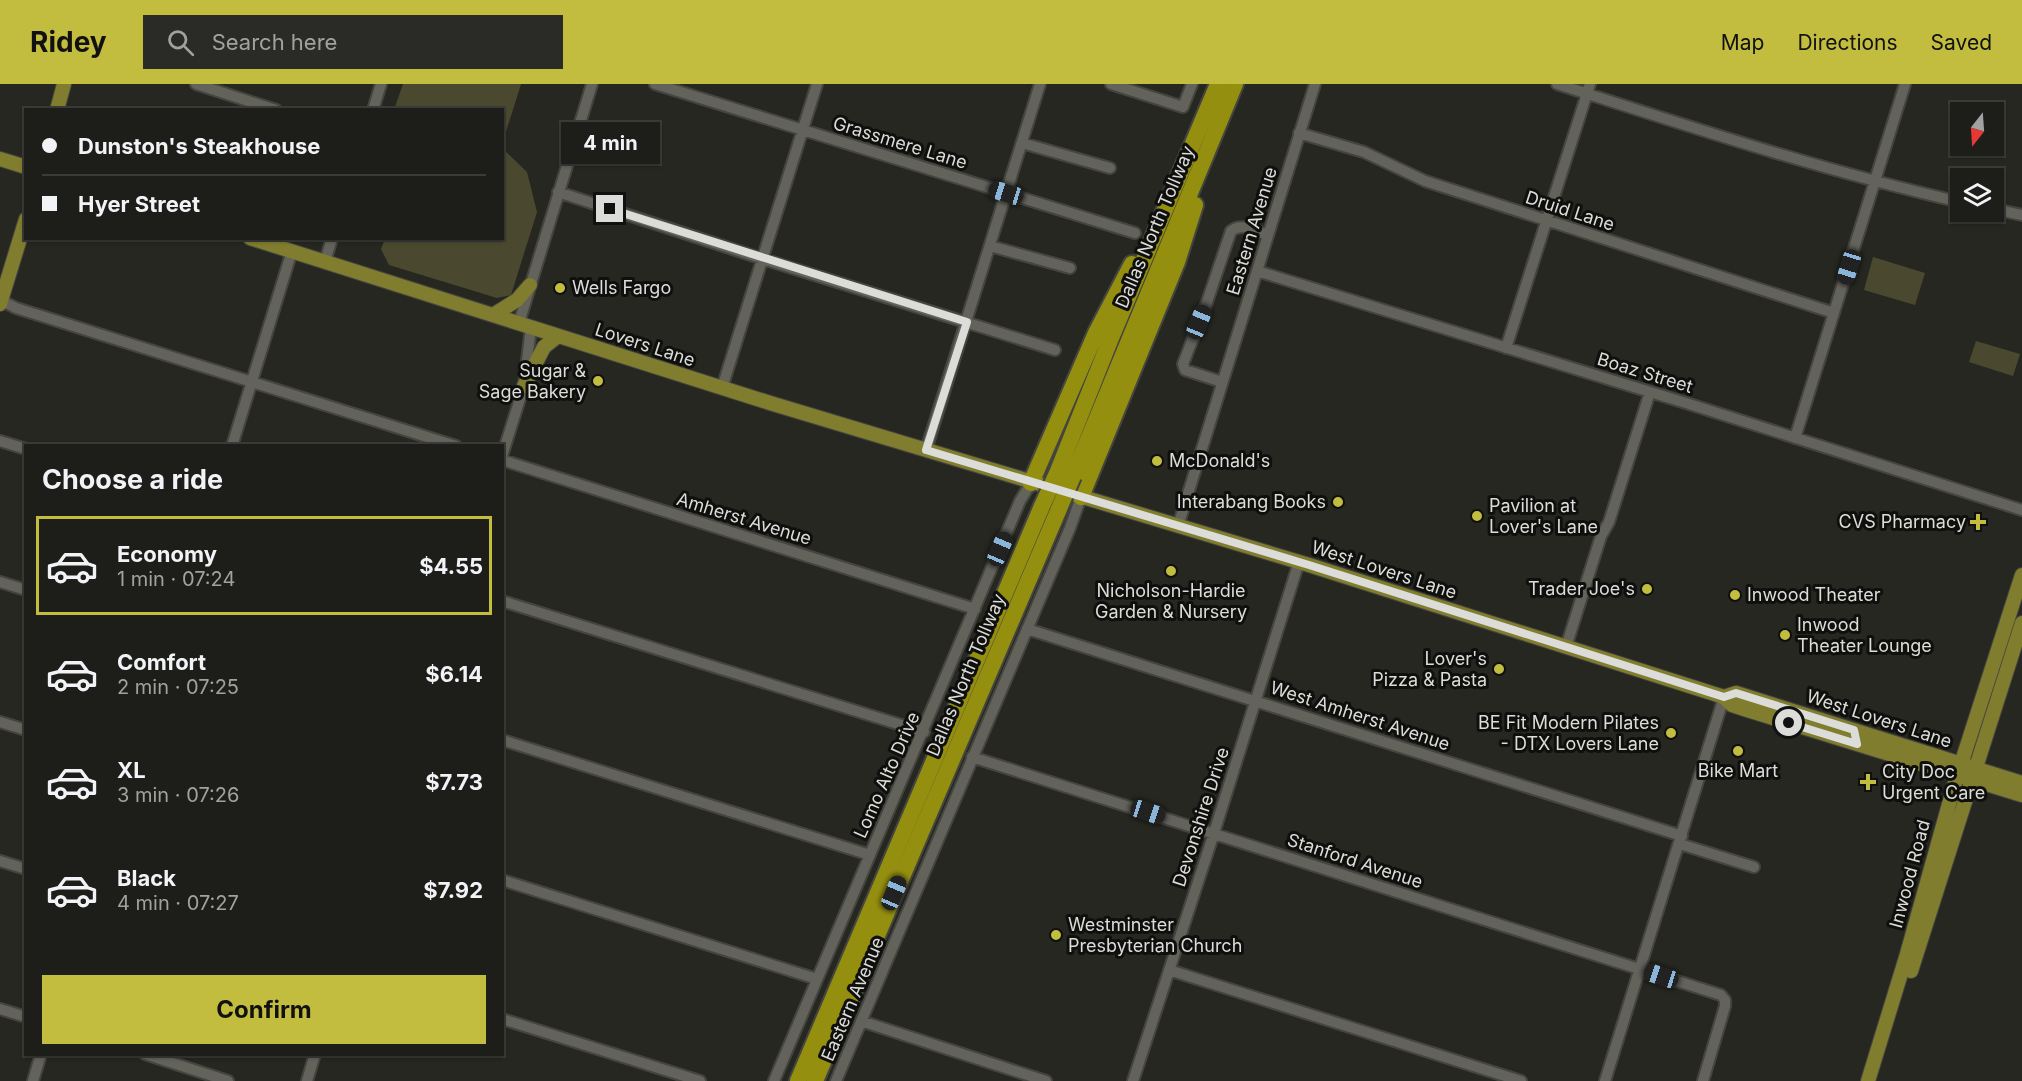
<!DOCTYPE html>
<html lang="en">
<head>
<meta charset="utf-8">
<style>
  body { margin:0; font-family:Inter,sans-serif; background:#2a2a26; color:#f1f3f6; height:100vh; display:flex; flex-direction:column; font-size:22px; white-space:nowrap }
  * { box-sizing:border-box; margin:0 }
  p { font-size:20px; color:#a0a2a2 }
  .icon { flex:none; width:33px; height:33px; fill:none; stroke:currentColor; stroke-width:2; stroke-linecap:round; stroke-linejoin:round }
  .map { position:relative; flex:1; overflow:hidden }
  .side { position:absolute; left:24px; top:360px; width:480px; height:612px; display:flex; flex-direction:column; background:#1d1d19; border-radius:0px; box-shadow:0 2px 4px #0004,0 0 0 2px #3b3b38 }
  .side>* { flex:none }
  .top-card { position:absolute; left:24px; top:24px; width:480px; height:132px; border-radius:0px; box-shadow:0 2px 4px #0004,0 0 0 2px #3b3b38; display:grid; align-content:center; height:132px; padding:0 18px; background:#1d1d19 }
  .needle { width:39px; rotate:197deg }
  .fabs { position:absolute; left:1950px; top:18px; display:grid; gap:12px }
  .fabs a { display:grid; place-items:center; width:54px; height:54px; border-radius:0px; background:#1d1d19; box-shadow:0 2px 4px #0004,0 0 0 2px #3b3b38; font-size:30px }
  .end { position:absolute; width:27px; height:27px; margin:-14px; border:8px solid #dcdcd9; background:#111; box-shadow:0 0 0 3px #111 }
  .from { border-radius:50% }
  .bubble { position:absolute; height:42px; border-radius:0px; background:#1d1d19; box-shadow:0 2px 4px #0004,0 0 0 2px #3b3b38; font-size:20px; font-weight:700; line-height:42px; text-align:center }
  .car { position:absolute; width:18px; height:36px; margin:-18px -9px; border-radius:8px; box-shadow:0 0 4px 2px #0007; background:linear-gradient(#222 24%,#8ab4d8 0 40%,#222 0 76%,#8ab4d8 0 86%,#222 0) }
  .top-card b { display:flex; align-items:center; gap:21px; height:57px; font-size:22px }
  .top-card b+b { border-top:2px solid #3b3b38 }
  .top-card i { width:15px; height:15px; background:#f1f3f6 }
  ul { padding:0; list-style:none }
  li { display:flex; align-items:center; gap:18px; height:99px; margin:0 12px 9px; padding:0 6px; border:3px solid transparent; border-radius:0px }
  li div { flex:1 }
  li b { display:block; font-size:22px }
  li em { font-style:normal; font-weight:700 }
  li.selected { border-color:#c2bd3f }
  li>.icon { width:54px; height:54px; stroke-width:1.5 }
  h2 { padding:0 18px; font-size:27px; line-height:72px }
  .primary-button { display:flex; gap:12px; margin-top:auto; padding:12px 18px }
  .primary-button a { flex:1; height:69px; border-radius:0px; background:#c2bd3f; color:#111; font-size:24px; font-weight:700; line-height:69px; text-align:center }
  header { display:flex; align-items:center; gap:36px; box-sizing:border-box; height:84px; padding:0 30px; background:#c2bd3f; color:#111 }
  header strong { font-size:28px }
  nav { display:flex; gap:33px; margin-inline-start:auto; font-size:21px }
  .search { width:420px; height:54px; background:#2a2a26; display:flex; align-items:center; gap:15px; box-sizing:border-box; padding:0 21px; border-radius:0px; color:#a0a2a2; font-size:22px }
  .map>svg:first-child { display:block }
  .green { fill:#4a4930 }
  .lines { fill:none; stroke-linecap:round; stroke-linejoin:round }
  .minor-casing { stroke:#454540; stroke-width:14 }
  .major-casing { stroke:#454540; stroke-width:16 }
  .highway-casing { stroke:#454540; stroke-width:20 }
  .minor { stroke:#63635c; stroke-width:10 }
  .major { stroke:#807d2e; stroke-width:14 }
  .highway { stroke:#948f0f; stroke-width:16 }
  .highway-bridge-casing { stroke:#454540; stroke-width:20; stroke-linecap:butt }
  .highway-bridge { stroke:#948f0f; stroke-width:16 }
  .route { stroke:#dcdcd9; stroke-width:8 }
  .poi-dot { fill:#c2bd3f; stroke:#0f0f0d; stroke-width:2 }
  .labels { text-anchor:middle; stroke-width:6; stroke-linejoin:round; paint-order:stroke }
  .street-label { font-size:18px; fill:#dcdcd9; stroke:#0f0f0d }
  .poi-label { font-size:18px; fill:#dcdcd9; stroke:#0f0f0d; text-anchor:start }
</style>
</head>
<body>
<header>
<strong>Ridey</strong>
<div class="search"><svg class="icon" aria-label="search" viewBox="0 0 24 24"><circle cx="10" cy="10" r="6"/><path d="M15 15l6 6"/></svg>Search here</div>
<nav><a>Map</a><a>Directions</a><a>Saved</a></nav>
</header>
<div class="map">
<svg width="2022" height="997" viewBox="0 0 2022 997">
  <rect width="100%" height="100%" fill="#272721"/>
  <path class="green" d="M403,0H521L503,57L502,26L402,25L395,23Z
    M503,65L527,88L537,128L511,211L497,214L389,181L381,165L385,155L502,154Z
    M1873,173L1925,189L1915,221L1864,206Z
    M1976,257L2020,270L2013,292L1969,278Z"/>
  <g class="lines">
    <defs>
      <path id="minor" d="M196,0L276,26
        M655,0L1135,149
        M1111,0L1183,23L1192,0
        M1557,0C1691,43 1824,87 1960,118
        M373,26L381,0
        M1299,49L1364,68L1425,97L1834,229
        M1022,59L1110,84
        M558,108L763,175L1055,266
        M1994,125L2022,131
        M990,162L1070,184
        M325,178L332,154
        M1257,187L1686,319L2022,426
        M0,216L16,224L456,362
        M519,239L592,0
        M1506,264L1590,0
        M1222,298L1185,286L1183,280L1207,218L1231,147C1241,138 1256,147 1268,151
        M722,304L817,0
        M1795,354L1905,0
        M0,357L26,365
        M232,362L292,167
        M926,366L1040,0
        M502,372L524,302L531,243
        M502,376L975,525
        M1178,442L1315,0
        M0,498L26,506
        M502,517L924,648
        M1027,545L1682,752
        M1566,563L1601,452L1609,438L1650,308
        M0,638L26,646
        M502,656L870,771
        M972,673L1721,911L1725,916V922L1703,997
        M1680,760L1754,783
        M0,777L26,785
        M502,796L817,895
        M1169,886L1521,997
        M0,925L26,933
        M502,935L700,997
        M861,937L1046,997
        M145,970L228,997
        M33,997L41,970
        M307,997L315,970
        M774,997L1020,417L1031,399
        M836,997L1070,444L1081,413
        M1133,997L1214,749L1299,478
        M1605,997L1724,613"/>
      <path id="major" d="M57,26L64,0
        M0,75L26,83
        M250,154L770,319L1309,481L1724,613L1732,621L1744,625L2022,711
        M0,220L26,135
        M493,231L517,216L530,201
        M524,302L544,263L558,252
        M1724,613L1736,609L2022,699
        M1911,887L2022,539
        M1868,997L1907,870L1955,699L2022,491"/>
      <path id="highway" d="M1058,387L1111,254L1218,0
        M1073,392L1235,0
        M1031,399L1096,249L1132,180
        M1081,413L1177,178L1195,121
        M798,997L1042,422
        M815,997L1058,427"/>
    </defs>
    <use href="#minor" class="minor-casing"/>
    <use href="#major" class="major-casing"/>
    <use href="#highway" class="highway-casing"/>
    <use href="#minor" class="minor"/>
    <use href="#major" class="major"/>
    <use href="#highway" class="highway"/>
    <defs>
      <path id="highway-bridge" d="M1042,422L1058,387
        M1058,427L1073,392"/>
    </defs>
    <use href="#highway-bridge" class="highway-bridge-casing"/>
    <use href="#highway-bridge" class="highway-bridge"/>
  </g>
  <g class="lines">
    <path class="route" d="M610,125L967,238L926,366L1309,481L1724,613L1736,609L1854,646L1857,660L1789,639"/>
  </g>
  <g class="poi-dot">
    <circle cx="560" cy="204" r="6"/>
    <circle cx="598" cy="297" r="6"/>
    <circle cx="1157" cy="377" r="6"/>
    <circle cx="1338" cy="418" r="6"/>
    <circle cx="1477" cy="432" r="6"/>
    <path d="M1975 429h6v6h6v6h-6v6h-6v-6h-6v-6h6z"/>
    <circle cx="1171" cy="487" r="6"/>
    <circle cx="1647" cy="505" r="6"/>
    <circle cx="1735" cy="511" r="6"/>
    <circle cx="1785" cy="551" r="6"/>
    <circle cx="1499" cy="585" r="6"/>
    <circle cx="1671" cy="649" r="6"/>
    <circle cx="1738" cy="667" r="6"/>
    <path d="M1865 689h6v6h6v6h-6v6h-6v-6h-6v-6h6z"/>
    <circle cx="1056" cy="851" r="6"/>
  </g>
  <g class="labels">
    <g class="street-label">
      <text transform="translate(900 59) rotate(17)" y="6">Grassmere Lane</text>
      <text transform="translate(1570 127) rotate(18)" y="6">Druid Lane</text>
      <text transform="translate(1155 143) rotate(-67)" y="6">Dallas North Tollway</text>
      <text transform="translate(1252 147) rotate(-73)" y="6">Eastern Avenue</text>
      <text transform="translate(645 261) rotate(18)" y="6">Lovers Lane</text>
      <text transform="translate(1645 289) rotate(17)" y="6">Boaz Street</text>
      <text transform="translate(744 435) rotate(17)" y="6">Amherst Avenue</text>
      <text transform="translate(1384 486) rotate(18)" y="6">West Lovers Lane</text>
      <text transform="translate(966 591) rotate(-67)" y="6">Dallas North Tollway</text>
      <text transform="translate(1360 632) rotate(18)" y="6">West Amherst Avenue</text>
      <text transform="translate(1879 635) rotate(18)" y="6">West Lovers Lane</text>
      <text transform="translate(887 691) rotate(-66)" y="6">Lomo Alto Drive</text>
      <text transform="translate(1201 733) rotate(-72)" y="6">Devonshire Drive</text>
      <text transform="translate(1355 777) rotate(18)" y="6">Stanford Avenue</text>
      <text transform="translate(1910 790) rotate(-75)" y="6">Inwood Road</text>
      <text transform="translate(853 915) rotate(-67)" y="6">Eastern Avenue</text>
    </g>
    <g class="poi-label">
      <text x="572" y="210">Wells Fargo</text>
      <text x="586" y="293" text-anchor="end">Sugar &amp;<tspan x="586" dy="21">Sage Bakery</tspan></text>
      <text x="1169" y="383">McDonald's</text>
      <text x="1326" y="424" text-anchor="end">Interabang Books</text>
      <text x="1489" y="428">Pavilion at<tspan x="1489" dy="21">Lover's Lane</tspan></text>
      <text x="1966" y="444" text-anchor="end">CVS Pharmacy</text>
      <text x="1635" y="511" text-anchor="end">Trader Joe's</text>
      <text x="1171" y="513" text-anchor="middle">Nicholson-Hardie<tspan x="1171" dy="21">Garden &amp; Nursery</tspan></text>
      <text x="1747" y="517">Inwood Theater</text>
      <text x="1797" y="547">Inwood<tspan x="1797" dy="21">Theater Lounge</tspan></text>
      <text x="1487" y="581" text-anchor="end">Lover's<tspan x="1487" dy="21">Pizza &amp; Pasta</tspan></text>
      <text x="1659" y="645" text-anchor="end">BE Fit Modern Pilates<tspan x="1659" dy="21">- DTX Lovers Lane</tspan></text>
      <text x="1738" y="693" text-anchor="middle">Bike Mart</text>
      <text x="1882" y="694">City Doc<tspan x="1882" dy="21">Urgent Care</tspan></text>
      <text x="1068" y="847">Westminster<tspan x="1068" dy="21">Presbyterian Church</tspan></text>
    </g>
  </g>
</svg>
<div class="fabs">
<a><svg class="needle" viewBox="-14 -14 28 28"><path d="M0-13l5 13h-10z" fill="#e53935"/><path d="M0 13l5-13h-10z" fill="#a0a2a2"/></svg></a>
<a><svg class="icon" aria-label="layers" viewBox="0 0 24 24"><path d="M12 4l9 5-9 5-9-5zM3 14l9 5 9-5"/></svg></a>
</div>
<i class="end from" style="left:1789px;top:639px"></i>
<i class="end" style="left:610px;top:125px"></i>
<div class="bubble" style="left:561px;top:38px;width:99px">4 min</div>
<i class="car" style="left:1006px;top:109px;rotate:287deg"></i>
<i class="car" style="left:1849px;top:183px;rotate:197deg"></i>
<i class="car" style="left:1199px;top:238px;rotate:22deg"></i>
<i class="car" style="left:1000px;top:465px;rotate:23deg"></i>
<i class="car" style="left:1148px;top:728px;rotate:108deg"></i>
<i class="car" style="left:894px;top:809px;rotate:23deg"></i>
<i class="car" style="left:1661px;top:892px;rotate:288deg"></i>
<div class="top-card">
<b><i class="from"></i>Dunston's Steakhouse</b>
<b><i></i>Hyer Street</b>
</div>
<section class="side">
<h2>Choose a ride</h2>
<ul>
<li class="selected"><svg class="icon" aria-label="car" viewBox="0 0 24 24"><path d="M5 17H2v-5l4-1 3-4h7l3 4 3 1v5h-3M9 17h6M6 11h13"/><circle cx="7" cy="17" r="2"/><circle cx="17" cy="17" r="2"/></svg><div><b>Economy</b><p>1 min · 07:24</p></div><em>$4.55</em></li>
<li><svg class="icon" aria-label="car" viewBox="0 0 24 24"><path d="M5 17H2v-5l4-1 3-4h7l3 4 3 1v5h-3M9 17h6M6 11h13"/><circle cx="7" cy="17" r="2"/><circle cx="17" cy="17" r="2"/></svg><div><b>Comfort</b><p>2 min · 07:25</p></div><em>$6.14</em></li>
<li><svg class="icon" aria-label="car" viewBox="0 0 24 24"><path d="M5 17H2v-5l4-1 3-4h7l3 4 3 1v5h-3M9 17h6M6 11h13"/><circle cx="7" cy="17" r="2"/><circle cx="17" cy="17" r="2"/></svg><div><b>XL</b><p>3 min · 07:26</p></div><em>$7.73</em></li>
<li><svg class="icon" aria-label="car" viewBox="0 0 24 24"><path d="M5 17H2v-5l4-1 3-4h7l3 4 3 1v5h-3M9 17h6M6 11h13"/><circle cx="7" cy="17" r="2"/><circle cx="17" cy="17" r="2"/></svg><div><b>Black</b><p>4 min · 07:27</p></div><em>$7.92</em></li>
</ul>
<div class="primary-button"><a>Confirm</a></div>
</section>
</div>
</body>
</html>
